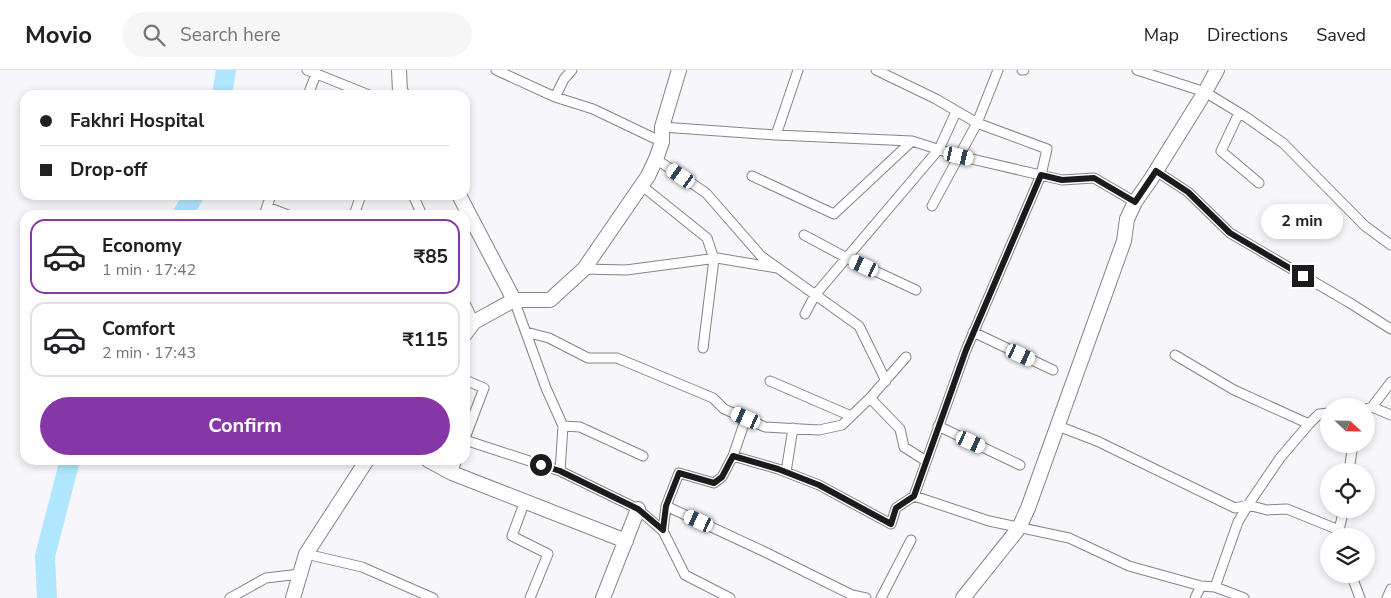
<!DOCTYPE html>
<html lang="en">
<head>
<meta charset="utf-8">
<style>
  body { margin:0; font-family:"Nunito Sans",sans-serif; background:#f6f6f6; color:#202124; height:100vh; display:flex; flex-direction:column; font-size:19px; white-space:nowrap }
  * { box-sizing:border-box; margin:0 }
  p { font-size:16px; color:#757577 }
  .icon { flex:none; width:28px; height:28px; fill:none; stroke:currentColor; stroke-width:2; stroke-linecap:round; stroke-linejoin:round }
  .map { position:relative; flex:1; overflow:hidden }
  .drawer { position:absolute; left:20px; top:140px; width:450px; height:255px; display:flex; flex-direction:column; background:#fff; border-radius:15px; box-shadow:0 2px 8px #0003 }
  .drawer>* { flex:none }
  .guide { position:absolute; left:20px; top:20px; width:450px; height:110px; border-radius:15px; box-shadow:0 2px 8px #0003; display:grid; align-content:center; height:110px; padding:0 20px; background:#fff }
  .needle { width:32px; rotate:112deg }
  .controls { position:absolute; left:1320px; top:328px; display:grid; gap:10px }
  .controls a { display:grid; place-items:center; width:55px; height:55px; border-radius:50%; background:#fff; box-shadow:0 2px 8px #0003; font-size:25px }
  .end { position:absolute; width:22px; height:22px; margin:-11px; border:6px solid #1b1b1c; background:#fff; box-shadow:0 0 0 2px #fff }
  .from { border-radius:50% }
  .bubble { position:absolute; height:35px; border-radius:18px; background:#fff; box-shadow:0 2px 8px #0003; font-size:16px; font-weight:700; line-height:35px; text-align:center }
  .car { position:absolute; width:15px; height:30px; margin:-15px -8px; border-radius:6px; box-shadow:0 0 4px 1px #0007; background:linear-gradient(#fff 24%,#345 0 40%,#fff 0 76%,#345 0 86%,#fff 0) }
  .guide b { display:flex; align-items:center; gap:18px; height:48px; font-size:19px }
  .guide b+b { border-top:1px solid #e0e0e0 }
  .guide i { width:12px; height:12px; background:#202124 }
  ul { padding:9px 0 0; list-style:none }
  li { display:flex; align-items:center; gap:15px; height:75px; margin:0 10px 8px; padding:0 10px; border:2px solid #e0e0e0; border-radius:15px }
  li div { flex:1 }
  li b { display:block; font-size:19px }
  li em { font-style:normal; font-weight:700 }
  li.current { border-color:#8537a7 }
  li>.icon { width:45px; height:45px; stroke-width:1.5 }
  .action { display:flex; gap:10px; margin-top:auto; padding:10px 20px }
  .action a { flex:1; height:58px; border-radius:30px; background:#8537a7; color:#fff; font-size:20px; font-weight:700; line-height:58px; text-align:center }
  header { display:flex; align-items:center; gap:30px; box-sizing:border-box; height:70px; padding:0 25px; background:#fff; border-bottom:1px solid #e0e0e0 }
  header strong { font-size:24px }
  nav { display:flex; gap:28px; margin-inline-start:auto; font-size:18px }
  .search { width:350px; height:45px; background:#f6f6f6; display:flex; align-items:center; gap:12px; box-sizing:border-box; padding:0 18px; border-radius:28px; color:#757577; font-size:19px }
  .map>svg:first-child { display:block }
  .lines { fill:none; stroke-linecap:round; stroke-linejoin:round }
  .river { stroke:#b0e7fe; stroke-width:20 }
  .street-casing { stroke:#858488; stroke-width:11 }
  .secondary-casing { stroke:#858488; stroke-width:16 }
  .street { stroke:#fff; stroke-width:9 }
  .secondary { stroke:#fff; stroke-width:14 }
  .route { stroke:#1b1b1c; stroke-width:6 }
</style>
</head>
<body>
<header>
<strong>Movio</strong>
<div class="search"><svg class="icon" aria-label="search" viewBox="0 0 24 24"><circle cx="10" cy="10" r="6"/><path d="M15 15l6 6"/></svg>Search here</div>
<nav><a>Map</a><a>Directions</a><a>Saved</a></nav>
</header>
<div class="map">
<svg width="1391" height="528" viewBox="0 0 1391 528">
  <rect width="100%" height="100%" fill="#f7f6fa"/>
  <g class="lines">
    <path class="river" d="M222,25L226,0
      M182,145L194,125
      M47,528L45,486L70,390"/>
    <defs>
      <path id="street" d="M307,0L369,25
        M496,0L555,27L593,39L662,72
        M1022,0H1024
        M1137,0L1205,22L1246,47L1283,73L1365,156L1391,175
        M308,25L316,4
        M555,27L564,9L572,0
        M1239,43L1221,81L1259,113
        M662,57L776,65L912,71L959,86L1062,110L1094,108L1135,132
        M776,65L798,0
        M656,89L706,123L761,186L859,256L886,311
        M1156,101L1188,122L1230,163L1350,233L1391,259
        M752,106L834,144L912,71
        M641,115L707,168L714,189L703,278
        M413,125L422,145
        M932,136L977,53L998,0
        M267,137L288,145
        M264,145L271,125
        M354,145L361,125
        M804,165L847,188L916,220
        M584,199L626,200L717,188L777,198
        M514,230L546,318L563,356L560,401
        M465,233L474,252
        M805,244L815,225L939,79L956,42
        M526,262L549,268L588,288H617L713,328L724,339L765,357L819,360L842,355L870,328L906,287
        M973,262L1053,300
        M1175,285L1234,320L1309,354
        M465,310L484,318L465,368
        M770,311L851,346
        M870,328L900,359L904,377L926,391
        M1372,337L1391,345
        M1366,339L1372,337L1391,312
        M746,348L733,386L778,399L819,415L891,454L896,438L914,426L966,280L1041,105L1047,79L977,53L936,29L876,0
        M563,356L580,357L643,386
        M938,356L1020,395
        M1058,356L1097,371L1235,438L1248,435L1267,440L1287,439L1339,460
        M465,370L560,401L638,439L663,461L666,436L679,403L714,413L722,407L733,386
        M1349,401L1353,374
        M786,402L793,358
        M452,403L457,390
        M914,426L989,451L1069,468L1129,496L1201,516L1215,517L1244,528
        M525,431L512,466L548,484L530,528
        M666,436L765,482L852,525L866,528
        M663,461L685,505L730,528
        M1341,466L1339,460L1344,439
        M306,484L362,497L433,528
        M1351,504L1360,528
        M1215,517L1238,452L1248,435L1280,388L1309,354L1319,344L1329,343
        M230,528L266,508L300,504
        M881,528L911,470
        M1195,528L1201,516
        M1387,528L1391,519"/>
      <path id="secondary" d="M399,0L400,21L403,25
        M459,125L514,230
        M465,264L474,252L514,230H550L584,199L648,106L656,89L662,72V57L679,0
        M428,390L452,403L626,471
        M293,528L306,484L367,390
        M603,528L638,439
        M963,528L1019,458L1028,438L1124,171L1127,149L1135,132L1151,109L1205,22L1217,0"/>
    </defs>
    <use href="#street" class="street-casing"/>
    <use href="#secondary" class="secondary-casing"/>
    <use href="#street" class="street"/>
    <use href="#secondary" class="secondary"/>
  </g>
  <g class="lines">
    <path class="route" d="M541,395L560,401L638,439L663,460L666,436L679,403L714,413L722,407L733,386L778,399L819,415L891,454L896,438L914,426L966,280L1041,105L1062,110L1094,108L1135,132L1156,101L1188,122L1230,163L1303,206"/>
  </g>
</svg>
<div class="controls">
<a><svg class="needle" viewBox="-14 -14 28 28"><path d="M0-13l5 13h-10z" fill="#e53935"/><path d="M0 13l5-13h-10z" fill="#757577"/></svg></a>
<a><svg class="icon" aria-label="locate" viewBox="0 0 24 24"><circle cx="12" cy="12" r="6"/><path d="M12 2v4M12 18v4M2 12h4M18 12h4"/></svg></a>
<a><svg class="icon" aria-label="layers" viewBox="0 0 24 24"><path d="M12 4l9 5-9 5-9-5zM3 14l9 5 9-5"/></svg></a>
</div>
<i class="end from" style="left:541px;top:395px"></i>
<i class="end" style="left:1303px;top:206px"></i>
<div class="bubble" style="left:1261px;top:134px;width:82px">2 min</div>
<i class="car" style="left:959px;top:86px;rotate:103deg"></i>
<i class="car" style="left:681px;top:106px;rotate:305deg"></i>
<i class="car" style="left:864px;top:196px;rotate:295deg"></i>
<i class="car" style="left:1021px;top:285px;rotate:115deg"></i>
<i class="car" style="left:746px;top:348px;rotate:294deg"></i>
<i class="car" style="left:971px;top:372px;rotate:115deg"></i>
<i class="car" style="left:699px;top:451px;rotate:295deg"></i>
<div class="guide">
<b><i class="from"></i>Fakhri Hospital</b>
<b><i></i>Drop-off</b>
</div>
<section class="drawer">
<ul>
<li class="current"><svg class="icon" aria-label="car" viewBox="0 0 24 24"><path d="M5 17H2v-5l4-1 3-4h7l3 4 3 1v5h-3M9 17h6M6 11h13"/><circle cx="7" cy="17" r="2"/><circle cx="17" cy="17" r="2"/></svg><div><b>Economy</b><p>1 min · 17:42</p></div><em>₹85</em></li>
<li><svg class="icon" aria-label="car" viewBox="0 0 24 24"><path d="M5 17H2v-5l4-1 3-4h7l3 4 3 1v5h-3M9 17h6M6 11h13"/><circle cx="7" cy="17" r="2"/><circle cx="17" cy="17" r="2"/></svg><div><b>Comfort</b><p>2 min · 17:43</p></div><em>₹115</em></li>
</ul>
<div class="action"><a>Confirm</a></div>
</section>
</div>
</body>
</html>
